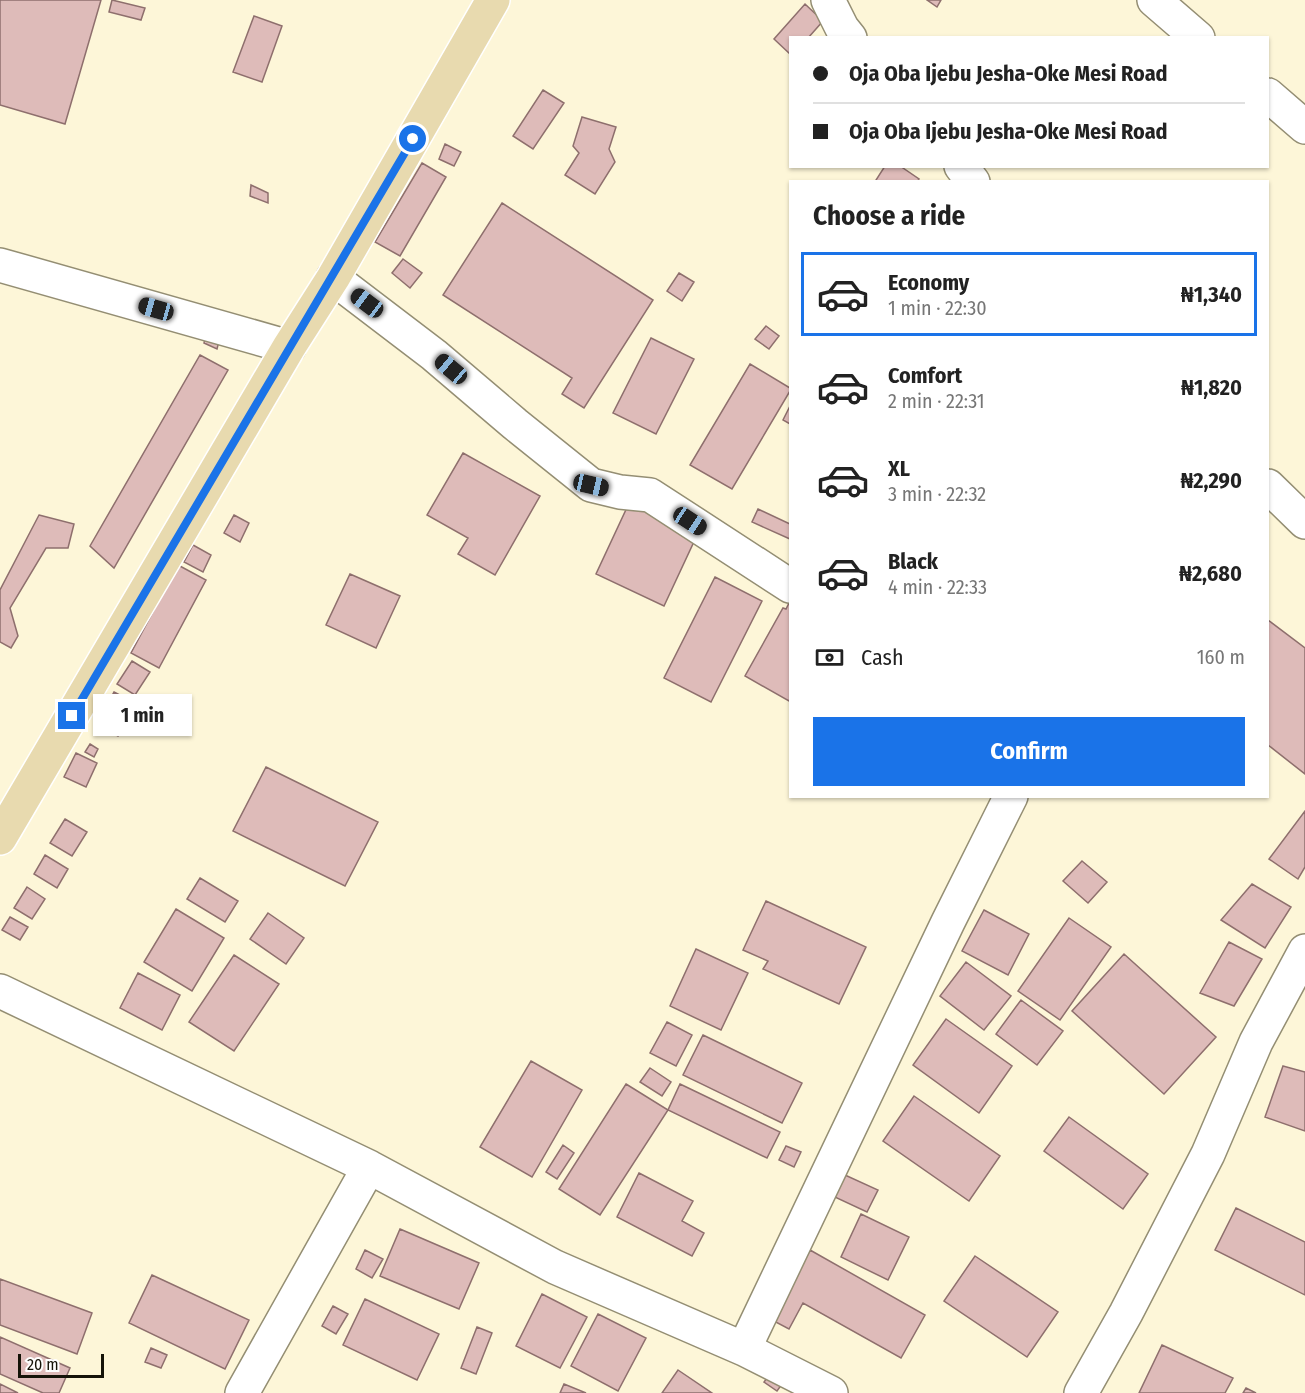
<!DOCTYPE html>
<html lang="en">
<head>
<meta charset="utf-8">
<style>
  body { margin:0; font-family:"Fira Sans Condensed",sans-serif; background:#f2f2f2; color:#222; height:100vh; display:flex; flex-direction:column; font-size:22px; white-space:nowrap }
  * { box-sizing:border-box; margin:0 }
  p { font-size:20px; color:#767676 }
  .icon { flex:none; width:33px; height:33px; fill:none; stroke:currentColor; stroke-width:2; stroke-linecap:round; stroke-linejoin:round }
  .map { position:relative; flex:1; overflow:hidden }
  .sheet { position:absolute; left:789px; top:180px; width:480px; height:618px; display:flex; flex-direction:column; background:#fff; border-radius:0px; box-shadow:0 2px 4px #0004 }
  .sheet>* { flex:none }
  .guide { position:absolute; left:789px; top:36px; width:480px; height:132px; border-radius:0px; box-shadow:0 2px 4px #0004; display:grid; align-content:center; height:132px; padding:0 24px; background:#fff }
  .scale { position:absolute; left:18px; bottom:15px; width:86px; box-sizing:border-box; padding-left:6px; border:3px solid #151308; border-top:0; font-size:16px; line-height:21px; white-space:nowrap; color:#151308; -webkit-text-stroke:4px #fff; paint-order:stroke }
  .end { position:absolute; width:27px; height:27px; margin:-14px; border:8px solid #1a73e8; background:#fff; box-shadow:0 0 0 3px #fff }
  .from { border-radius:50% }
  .bubble { position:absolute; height:42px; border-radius:0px; background:#fff; box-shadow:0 2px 4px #0004; font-size:20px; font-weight:700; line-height:42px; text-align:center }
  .car { position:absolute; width:18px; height:36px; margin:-18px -9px; border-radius:8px; box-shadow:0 0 4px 2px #0007; background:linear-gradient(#222 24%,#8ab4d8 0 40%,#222 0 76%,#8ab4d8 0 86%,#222 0) }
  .guide b { display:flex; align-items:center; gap:21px; height:57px; font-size:22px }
  .guide b+b { border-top:2px solid #e0e0e0 }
  .guide i { width:15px; height:15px; background:#222 }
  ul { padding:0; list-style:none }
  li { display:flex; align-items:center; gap:18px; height:84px; margin:0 12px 9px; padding:0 12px; border:3px solid transparent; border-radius:0px }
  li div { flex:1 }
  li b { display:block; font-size:22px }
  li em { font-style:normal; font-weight:700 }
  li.current { border-color:#1a73e8 }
  li>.icon { width:54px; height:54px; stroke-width:1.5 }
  h2 { padding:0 24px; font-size:27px; line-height:72px }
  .pay { display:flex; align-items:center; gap:15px; height:66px; padding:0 24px; font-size:22px }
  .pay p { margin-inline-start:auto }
  .action { display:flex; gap:12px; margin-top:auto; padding:12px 24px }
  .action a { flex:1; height:69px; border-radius:0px; background:#1a73e8; color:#fff; font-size:24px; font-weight:700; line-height:69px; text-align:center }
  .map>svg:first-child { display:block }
  .building { fill:#debbb9; stroke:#8e6f6d; stroke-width:1.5 }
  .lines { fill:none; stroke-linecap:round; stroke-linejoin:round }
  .minor-casing { stroke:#948e73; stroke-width:36 }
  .major-casing { stroke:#fff; stroke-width:36 }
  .minor { stroke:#fff; stroke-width:33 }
  .major { stroke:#e8daaf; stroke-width:33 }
  .route { stroke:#1a73e8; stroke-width:8 }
</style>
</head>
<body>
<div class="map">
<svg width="1305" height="1393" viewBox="0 0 1305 1393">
  <rect width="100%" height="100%" fill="#fdf6d8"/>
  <path class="building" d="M0,0H101L65,124L0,105Z
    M112,0L145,8L141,20L109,12Z
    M927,0H941L937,7Z
    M805,4L823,21L808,38H790V54L774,39Z
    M254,16L282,26L262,82L233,72Z
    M543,90L564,103L533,149L513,136Z
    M582,117L616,127L609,149L615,162L595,194L565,175L579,153L573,146Z
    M445,144L461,152L454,166L439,159Z
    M422,163L446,177L400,256L375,242Z
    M885,166H900L919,179L917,182H877L876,180Z
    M251,185L268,193V203L250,196Z
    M502,203L653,300L584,408L562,394L572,378L443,295Z
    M403,259L422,273L410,288L392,273Z
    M679,273L694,282L682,301L667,291Z
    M766,326L779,336L769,349L755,339Z
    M207,330L221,333L217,349L204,343Z
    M651,338L694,359L656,434L613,413Z
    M200,355L228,370L114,568L90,546Z
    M750,364L790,388V391L732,489L690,465Z
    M790,406V424L783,420Z
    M463,453L540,496L495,575L458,554L468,538L427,515Z
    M630,501L698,533L664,606L596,574Z
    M758,509L790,524V539L752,522Z
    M39,515L74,524L68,548H46L10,608L18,636L11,648L0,642V590Z
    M234,515L249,523L240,542L224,533Z
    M193,545L211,555L203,572L184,562Z
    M178,565L206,580L159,668L131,653Z
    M350,574L400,596L376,648L326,625Z
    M715,577L762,601L711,702L664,678Z
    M790,601V699L789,701L745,676L783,608L786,609Z
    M1268,620L1305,648V774L1268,745Z
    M132,661L150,672L135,695L117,684Z
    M114,692L135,703L118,736L96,725Z
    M90,744L98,749L94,757L85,752Z
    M76,753L97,763L86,787L64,777Z
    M266,767L378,822L345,886L233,831Z
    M1305,811V867L1298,879L1269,859Z
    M65,819L87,832L72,856L50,843Z
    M45,855L68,869L57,888L34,874Z
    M1082,861L1107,882L1088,903L1063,881Z
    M200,878L238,901L225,922L187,899Z
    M1252,884L1291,907L1265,948L1221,920Z
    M27,887L45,899L32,919L14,908Z
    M766,901L866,947L839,1004L763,969L768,961L743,950Z
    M176,909L224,938L192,991L144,962Z
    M984,910L1029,934L1008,975L962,951Z
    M268,913L304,938L286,964L250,939Z
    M10,917L28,927L20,940L2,930Z
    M1069,918L1111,947L1060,1020L1018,991Z
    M1229,942L1262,959L1234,1006L1200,993Z
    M696,949L748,973L721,1030L670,1006Z
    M1124,954L1216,1037L1164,1094L1072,1011Z
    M234,955L279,984L234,1051L189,1022Z
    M966,962L1011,996L984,1030L940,996Z
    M138,973L180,995L162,1030L120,1008Z
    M1021,1000L1063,1031L1037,1065L996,1034Z
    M946,1019L1012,1066L979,1113L913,1065Z
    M667,1022L692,1035L676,1066L650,1053Z
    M703,1035L802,1083L782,1123L683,1075Z
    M531,1061L582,1090L532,1177L480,1147Z
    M1283,1066L1305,1072V1131L1265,1117Z
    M650,1068L671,1082L662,1096L640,1082Z
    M626,1084L668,1110L600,1215L559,1189Z
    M680,1084L780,1132L767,1158L668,1110Z
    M914,1096L1000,1156L969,1201L883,1141Z
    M1069,1117L1148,1174L1123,1209L1044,1151Z
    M563,1145L574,1153L557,1179L546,1172Z
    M786,1146L801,1152L794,1167L779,1160Z
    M834,1170L878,1190L867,1212L824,1192Z
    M639,1173L693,1201L682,1221L704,1233L692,1256L617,1217Z
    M1236,1208L1305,1242V1295L1215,1250Z
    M861,1214L909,1237L888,1280L841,1257Z
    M400,1229L479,1263L459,1309L380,1276Z
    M365,1250L383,1259L372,1278L356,1269Z
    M810,1250L925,1315L901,1358L803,1303L789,1329L770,1319Z
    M975,1256L1058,1312L1027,1357L944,1301Z
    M152,1275L249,1320L225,1369L129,1323Z
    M0,1279L92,1313L77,1354L0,1325Z
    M542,1294L587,1317L560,1368L516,1346Z
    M365,1299L439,1334L417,1380L343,1345Z
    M333,1306L348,1314L336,1334L322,1326Z
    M598,1314L646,1338L618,1391L571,1366Z
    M477,1327L492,1333L476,1374L461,1368Z
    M0,1337L70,1368L59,1393H43L0,1374Z
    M1162,1345L1233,1378L1225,1393H1139Z
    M151,1348L167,1355L161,1368L145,1362Z
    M678,1370L712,1393H662Z
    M772,1371L785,1380L777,1391L764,1382Z
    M0,1384L18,1393H0Z
    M564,1384L586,1393H560Z
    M1246,1388L1256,1393H1243Z"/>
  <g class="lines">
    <defs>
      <path id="minor" d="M828,0L842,28L850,38
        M1154,0L1198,38
        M1268,95L1305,127
        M961,166L973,182
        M0,265L289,347
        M333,278L434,355L515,424L591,485L620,492L650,495L790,586
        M1268,486L1305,522
        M0,991L369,1167L555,1267L744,1349L831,1393
        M744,1349L948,922L1011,796
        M242,1393L369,1167
        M1081,1393L1126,1313L1208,1154L1256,1042L1305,951"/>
      <path id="major" d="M0,838L289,347L333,278L493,0"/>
    </defs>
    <use href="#minor" class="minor-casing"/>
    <use href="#major" class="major-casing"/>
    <use href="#minor" class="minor"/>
    <use href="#major" class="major"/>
  </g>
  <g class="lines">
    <path class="route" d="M72,716C185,523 301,332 413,139"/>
  </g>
</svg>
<div class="scale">20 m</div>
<i class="end from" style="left:413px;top:139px"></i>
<i class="end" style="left:72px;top:716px"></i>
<div class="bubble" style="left:93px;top:694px;width:99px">1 min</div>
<i class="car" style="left:367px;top:303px;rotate:307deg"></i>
<i class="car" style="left:156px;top:309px;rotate:286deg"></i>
<i class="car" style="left:451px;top:369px;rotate:310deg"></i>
<i class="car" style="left:591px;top:485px;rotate:103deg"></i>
<i class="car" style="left:690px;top:521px;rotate:123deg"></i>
<div class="guide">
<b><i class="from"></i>Oja Oba Ijebu Jesha-Oke Mesi Road</b>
<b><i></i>Oja Oba Ijebu Jesha-Oke Mesi Road</b>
</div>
<section class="sheet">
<h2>Choose a ride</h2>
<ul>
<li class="current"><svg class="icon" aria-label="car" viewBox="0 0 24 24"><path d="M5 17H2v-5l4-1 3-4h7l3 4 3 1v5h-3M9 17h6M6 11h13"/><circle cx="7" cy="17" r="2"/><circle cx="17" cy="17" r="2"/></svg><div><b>Economy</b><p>1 min · 22:30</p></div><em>₦1,340</em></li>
<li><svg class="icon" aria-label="car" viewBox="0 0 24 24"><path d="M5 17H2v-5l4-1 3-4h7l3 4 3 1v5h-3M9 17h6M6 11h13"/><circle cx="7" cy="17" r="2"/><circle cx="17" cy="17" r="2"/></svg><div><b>Comfort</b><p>2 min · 22:31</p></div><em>₦1,820</em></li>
<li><svg class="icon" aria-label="car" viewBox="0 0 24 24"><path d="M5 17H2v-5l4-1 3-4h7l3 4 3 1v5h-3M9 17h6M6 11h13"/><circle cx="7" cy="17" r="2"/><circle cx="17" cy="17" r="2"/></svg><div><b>XL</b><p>3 min · 22:32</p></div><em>₦2,290</em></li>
<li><svg class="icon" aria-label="car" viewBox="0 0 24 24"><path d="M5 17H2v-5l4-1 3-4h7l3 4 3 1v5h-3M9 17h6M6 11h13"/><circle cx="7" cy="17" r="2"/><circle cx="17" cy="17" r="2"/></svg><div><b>Black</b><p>4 min · 22:33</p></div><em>₦2,680</em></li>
</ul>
<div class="pay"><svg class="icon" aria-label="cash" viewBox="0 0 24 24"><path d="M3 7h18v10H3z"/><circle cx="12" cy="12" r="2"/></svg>Cash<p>160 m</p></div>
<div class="action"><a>Confirm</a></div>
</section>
</div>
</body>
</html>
